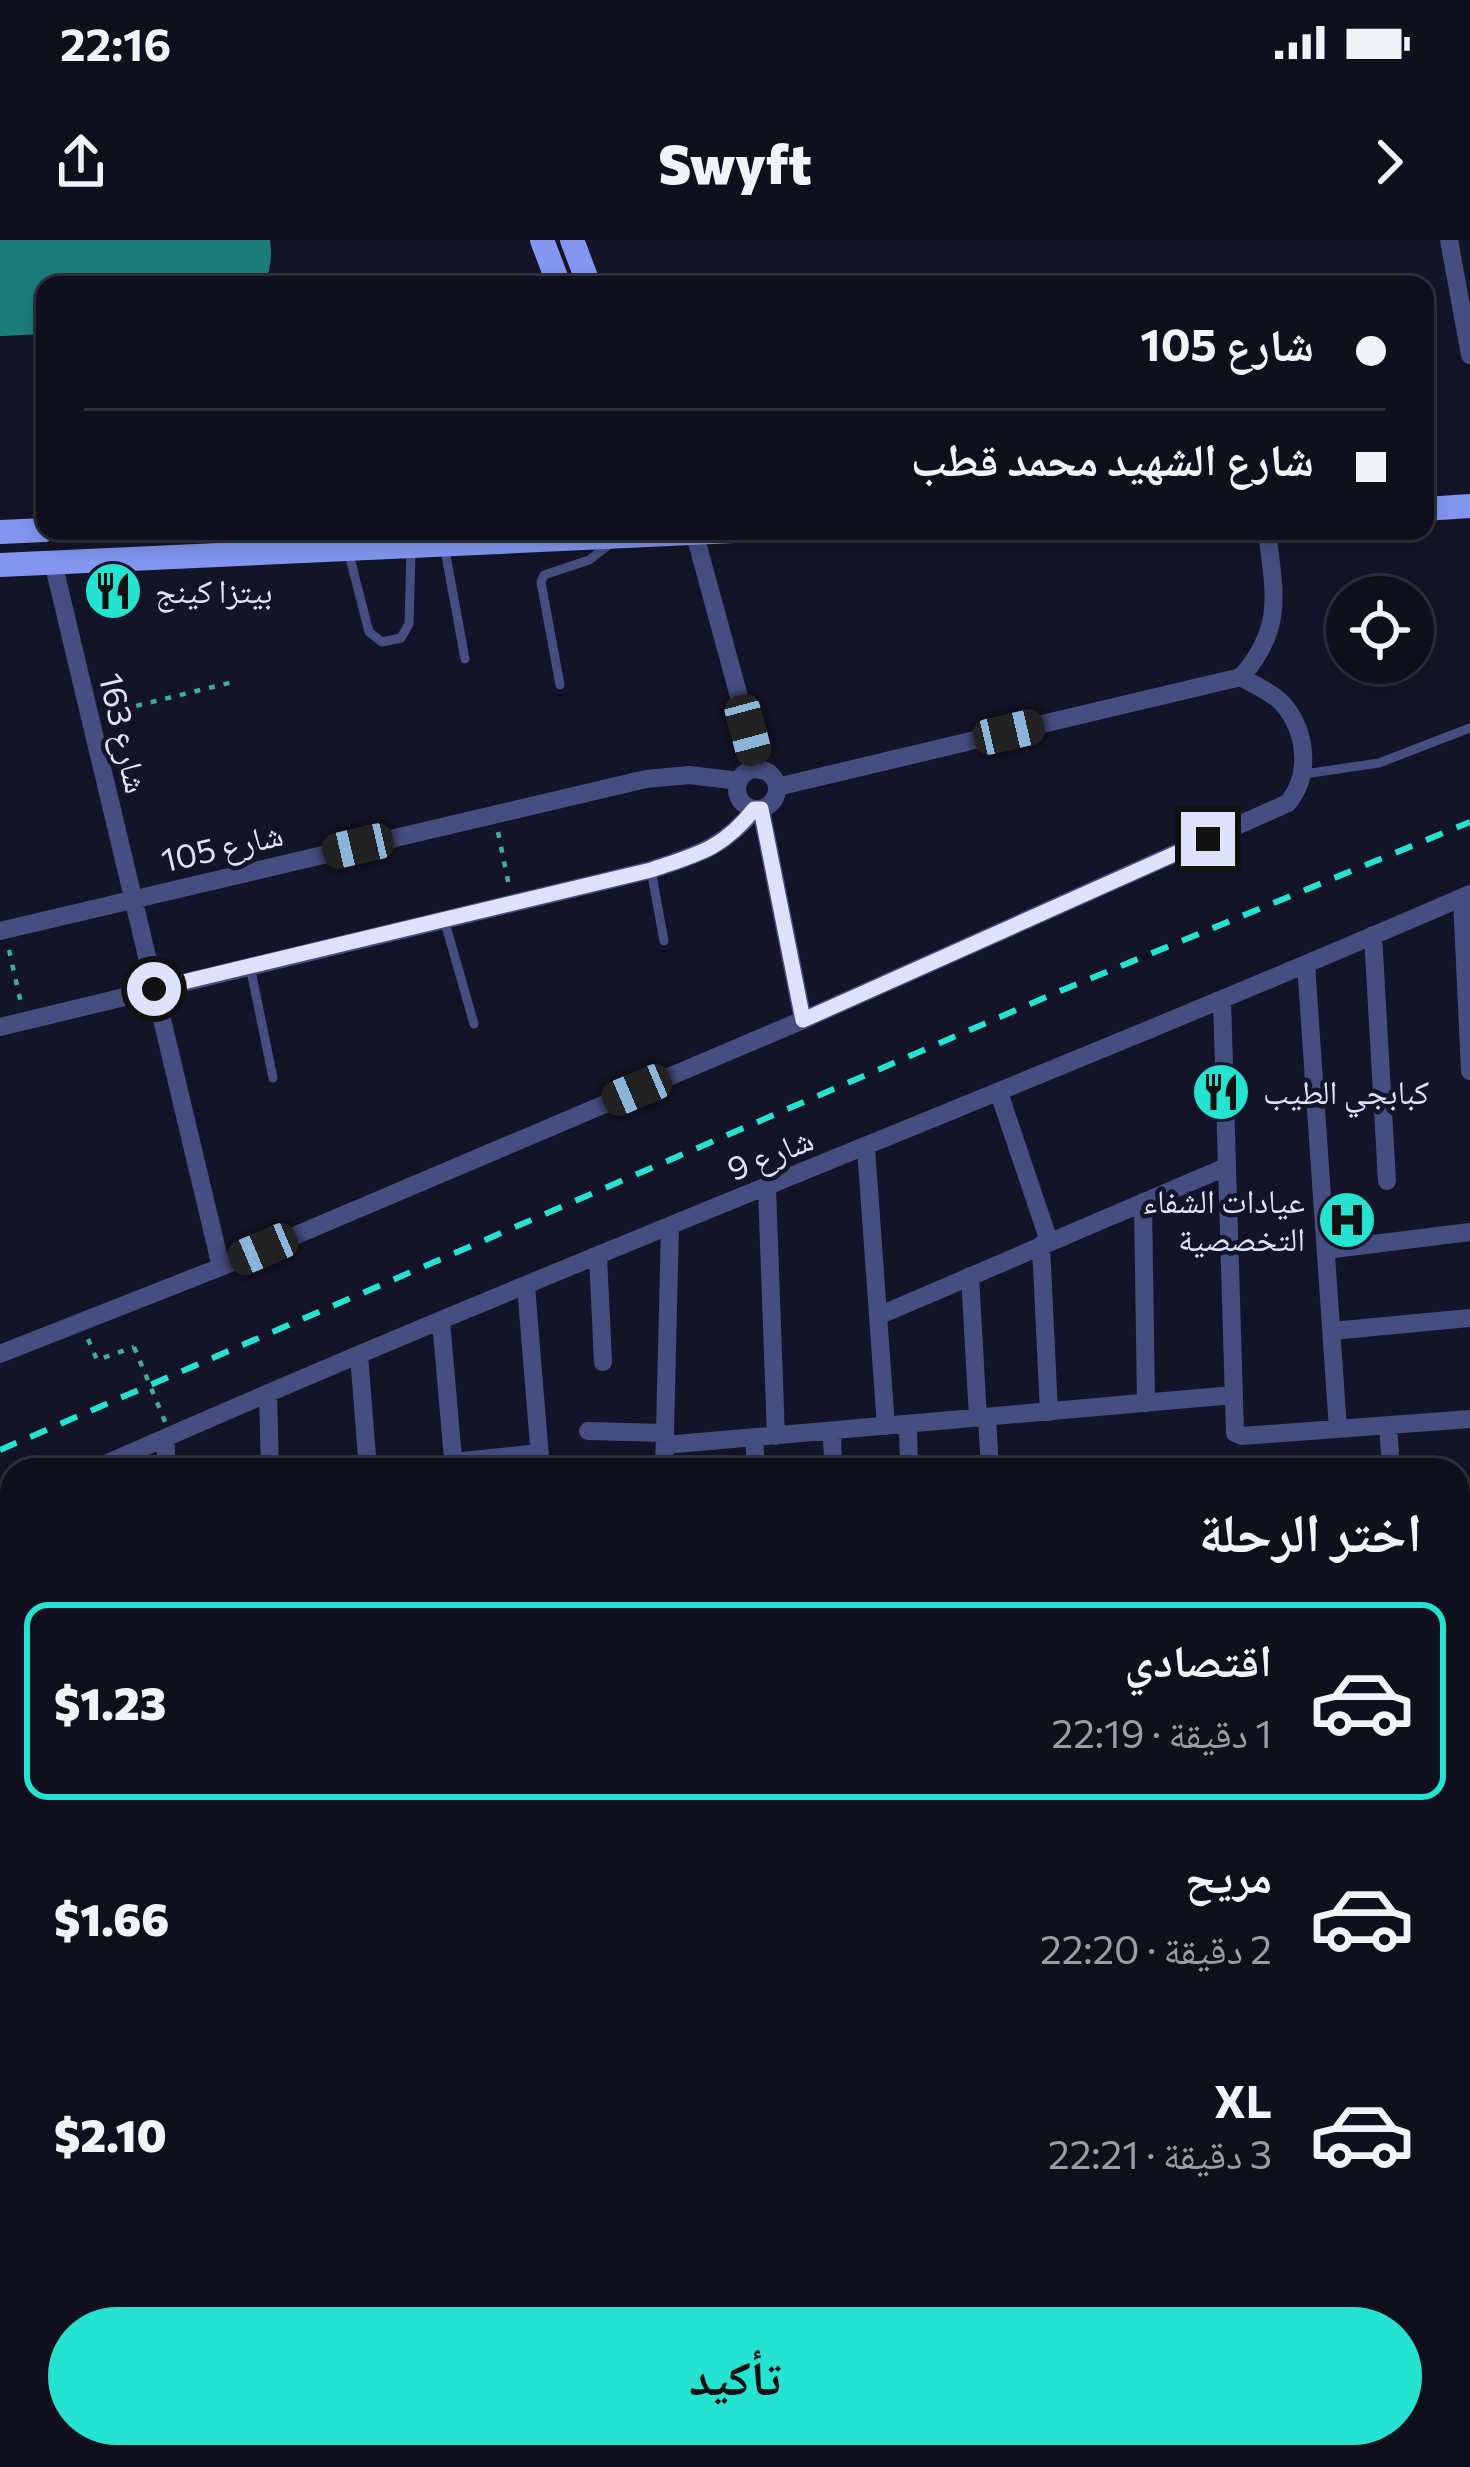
<!DOCTYPE html>
<html lang="ar">
<head>
<meta charset="utf-8">
<style>
  body { margin:0; font-family:Commissioner,"Noto Naskh Arabic",sans-serif; background:#181827; color:#f1f3f6; direction:rtl; height:100vh; display:flex; flex-direction:column; font-size:45px; white-space:nowrap }
  * { box-sizing:border-box; margin:0 }
  p { font-size:39px; color:#9b9ca4 }
  .icon { flex:none; width:66px; height:66px; fill:none; stroke:currentColor; stroke-width:2; stroke-linecap:round; stroke-linejoin:round }
  .map { position:relative; flex:1; overflow:hidden; direction:ltr }
  .side { position:absolute; left:0px; top:1218px; width:1470px; height:1011px; display:flex; flex-direction:column; background:#0f0f1e; border-radius:36px 36px 0 0; box-shadow:0 6px 18px #0003,0 0 0 3px #2f2f3c; direction:rtl }
  .side>* { flex:none }
  .banner { position:absolute; left:36px; top:36px; width:1398px; height:264px; border-radius:24px; box-shadow:0 6px 18px #0003,0 0 0 3px #2f2f3c; direction:rtl; display:grid; align-content:center; height:264px; padding:0 48px; background:#0f0f1e }
  .buttons { position:absolute; left:1326px; top:336px; display:grid; gap:24px }
  .buttons a { display:grid; place-items:center; width:108px; height:108px; border-radius:50%; background:#0f0f1e; box-shadow:0 6px 18px #0003,0 0 0 3px #2f2f3c; font-size:60px }
  .end { position:absolute; width:54px; height:54px; margin:-27px; border:15px solid #dfe2fb; background:#111; box-shadow:0 0 0 6px #111 }
  .from { border-radius:50% }
  .car { position:absolute; width:36px; height:72px; margin:-36px -18px; border-radius:15px; box-shadow:0 0 9px 3px #0007; background:linear-gradient(#222 24%,#8ab4d8 0 40%,#222 0 76%,#8ab4d8 0 86%,#222 0) }
  .banner b { display:flex; align-items:center; gap:42px; height:114px; font-size:45px }
  .banner b+b { border-top:3px solid #2f2f3c }
  .banner i { width:30px; height:30px; background:#f1f3f6 }
  ul { padding:0; list-style:none }
  li { display:flex; align-items:center; gap:36px; height:198px; margin:0 24px 18px; padding:0 24px; border:6px solid transparent; border-radius:24px }
  li div { flex:1 }
  li b { display:block; font-size:45px }
  li em { font-style:normal; font-weight:800 }
  li.selected { border-color:#24e3d1 }
  li>.icon { width:108px; height:108px; stroke-width:1.5 }
  h2 { padding:0 48px; font-size:54px; line-height:144px }
  .cta { display:flex; gap:24px; margin-top:auto; padding:24px 48px }
  .cta a { flex:1; height:138px; border-radius:72px; background:#24e3d1; color:#111; font-size:48px; font-weight:800; line-height:138px; text-align:center }
  .status { display:flex; justify-content:space-between; align-items:center; height:84px; padding:0 60px; background:#0f0f1e; direction:ltr }
  .status svg { height:33px; fill:currentColor }
  header { display:flex; justify-content:space-between; align-items:center; height:156px; padding:0 48px; background:#0f0f1e; font-size:54px; font-weight:800 }
  .map>svg:first-child { display:block }
  .lines { fill:none; stroke-linecap:round; stroke-linejoin:round }
  .runway { stroke:#1c7c7c; stroke-width:144 }
  .path { stroke:#41ae92; stroke-width:4.5; stroke-dasharray:6 9; stroke-linecap:butt }
  .lane { stroke:#454e81; stroke-width:9 }
  .street { stroke:#454e81; stroke-width:18 }
  .secondary { stroke:#8295ef; stroke-width:24 }
  .rail { stroke:#24e3d1; stroke-width:6; stroke-dasharray:18 15; stroke-linecap:butt }
  .path-bridge { stroke:#41ae92; stroke-width:4.5; stroke-dasharray:6 9; stroke-linecap:butt }
  .route { stroke:#dfe2fb; stroke-width:15 }
  .labels { text-anchor:middle; stroke-width:9; stroke-linejoin:round; paint-order:stroke }
  .poi-label { font-size:33px; fill:#dfe2fb; stroke:#141428; text-anchor:start }
  .street-label { font-size:33px; fill:#dfe2fb; stroke:#141428 }
</style>
</head>
<body>
<div class="status"><b>22:16</b><svg viewBox="0 0 49 12"><path d="M0 12V9h3v3zM5 12V6h3v6zM10 12V3h3v9zM15 12V0h3v12zM26 1h20v11H26zM47 4h2v5h-2z"/></svg></div>
<header><svg class="icon" aria-label="forward" viewBox="0 0 24 24"><path d="M9 5l7 7-7 7"/></svg>Swyft<svg class="icon" aria-label="share" viewBox="0 0 24 24"><path d="M12 15V3M7 8l5-5 5 5M5 13v7h14v-7"/></svg></header>
<div class="map">
<svg width="1470" height="2227" viewBox="0 0 1470 2227">
  <rect width="100%" height="100%" fill="#141428"/>
  <g class="lines">
    <path class="runway" d="M0,24L199,13L197,0"/>
    <path class="path" d="M107,473L237,441
      M498,592L509,646
      M9,710L21,763
      M88,1099L97,1120L134,1107
      M1458,1499L1470,1498
      M1458,1554L1470,1553
      M1458,1608L1470,1607
      M1458,1668H1470
      M1458,1725H1470"/>
    <path class="lane" d="M348,310L369,392L382,402L401,398L409,384L411,311
      M445,310L465,419
      M560,445L541,342L544,335L589,320L610,304
      M1304,534L1379,523L1470,488
      M651,630L664,701
      M444,679L474,784
      M250,726L273,838"/>
    <path class="street" d="M1449,0L1470,115
      M695,295L759,530
      M53,322L221,1027
      M737 549a20 20 0 1 1 40 0a20 20 0 1 1-40 0Z
      M777,547L1241,437C1285,387 1274,352 1267,291
      M761,569L803,780
      M1462,658L1470,831
      M0,691L646,539L689,535L739,541
      M1373,695L1387,941
      M1306,724L1338,1189
      M1222,760L1235,1193L1242,1196L1470,1179
      M0,787L651,630C698,614 723,608 755,569
      M999,853L1049,1001
      M866,908L886,1186
      M767,948L776,1196
      M1143,962L1146,1163
      M1041,1005L1049,1172
      M1326,1010L1470,992
      M598,1016L603,1122
      M970,1036L978,1178
      M526,1046L541,1230
      M878,1076L1226,927
      M441,1081L454,1230
      M1332,1091L1470,1078
      M0,1114L221,1027L803,780L1288,563C1311,535 1307,491 1282,463C1272,452 1254,445 1241,437
      M359,1115L368,1230
      M268,1153L270,1230
      M987,1177L990,1230
      M908,1184L909,1230
      M1388,1185L1391,1230
      M588,1191L665,1193
      M832,1191L833,1230
      M754,1197L756,1230
      M165,1198L167,1230
      M665,1205L1233,1155
      M453,1222L540,1213
      M92,1230C547,1028 1013,852 1470,654
      M664,1230L670,987
      M0,1272L12,1266
      M1458,1304L1470,1303
      M0,1366H12
      M1458,1453H1470
      M0,1478H12
      M0,1583H12
      M0,1683L12,1684
      M0,1764L12,1767
      M1458,1818H1470
      M0,1835L12,1839
      M0,1911L12,1915
      M0,1967L12,1971
      M0,2062L12,2067
      M1458,2073L1470,2074
      M0,2141L12,2111
      M1458,2153H1470
      M411,2217L437,2227
      M0,2221L17,2227
      M556,2222H1108
      M91,2227L95,2217
      M205,2227L208,2217
      M291,2227L294,2217
      M380,2227L381,2217
      M1326,2227L1327,2217"/>
    <path class="secondary" d="M542,0L559,45
      M572,0L589,45
      M1425,269L1470,266
      M0,292L45,290
      M0,325L734,291"/>
    <path class="rail" d="M0,1210L1053,754L1470,582"/>
    <path class="path-bridge" d="M134,1107L166,1184"/>
  </g>
  <g class="lines">
    <path class="route" d="M154,749L651,630C698,614 723,609 754,569H761L803,780L1208,599"/>
  </g>
  <defs>
    <symbol id="restaurant-disc" viewBox="-11 -11 22 22"><circle r="9.5" fill="#24e3d1" stroke="#141428"/><path d="M-5-6h1v4h1v-4h1v4h1v-4h1v5L-1.5 .5V6h-2V.5L-5-1ZM5-6V6H3V1.5H1.5Q1.5-4 5-6Z" fill="#111"/></symbol>
    <symbol id="hospital-disc" viewBox="-11 -11 22 22"><circle r="9.5" fill="#24e3d1" stroke="#141428"/><path d="M-5-5h3v3.5h4V-5h3V5h-3V1.5h-4V5h-3Z" fill="#111"/></symbol>
  </defs>
  <g fill-rule="evenodd">
    <use href="#restaurant-disc" x="80" y="318" width="66" height="66"/>
    <use href="#restaurant-disc" x="1188" y="819" width="66" height="66"/>
    <use href="#hospital-disc" x="1314" y="947" width="66" height="66"/>
  </g>
  <g class="labels">
    <g class="poi-label">
      <text x="155" y="363">بيتزا كينج</text>
      <text x="1263" y="864">كبابجي الطيب</text>
      <text x="1305" y="973" text-anchor="end">عيادات الشفاء<tspan x="1305" dy="38">التخصصية</tspan></text>
    </g>
    <g class="street-label">
      <text transform="translate(124 493) rotate(77)" y="12">شارع 163</text>
      <text transform="translate(222 607) rotate(-13)" y="12">شارع 105</text>
      <text transform="translate(770 914) rotate(-22)" y="12">شارع 9</text>
    </g>
  </g>
</svg>
<div class="buttons">
<a><svg class="icon" aria-label="locate" viewBox="0 0 24 24"><circle cx="12" cy="12" r="6"/><path d="M12 2v4M12 18v4M2 12h4M18 12h4"/></svg></a>
</div>
<i class="end from" style="left:154px;top:749px"></i>
<i class="end" style="left:1208px;top:599px"></i>
<i class="car" style="left:748px;top:490px;rotate:165deg"></i>
<i class="car" style="left:1009px;top:492px;rotate:77deg"></i>
<i class="car" style="left:358px;top:606px;rotate:257deg"></i>
<i class="car" style="left:637px;top:850px;rotate:247deg"></i>
<i class="car" style="left:263px;top:1009px;rotate:247deg"></i>
<div class="banner">
<b><i class="from"></i>شارع 105</b>
<b><i></i>شارع الشهيد محمد قطب</b>
</div>
<section class="side">
<h2>اختر الرحلة</h2>
<ul>
<li class="selected"><svg class="icon" aria-label="car" viewBox="0 0 24 24"><path d="M5 17H2v-5l4-1 3-4h7l3 4 3 1v5h-3M9 17h6M6 11h13"/><circle cx="7" cy="17" r="2"/><circle cx="17" cy="17" r="2"/></svg><div><b>اقتصادي</b><p>1 دقيقة · 22:19</p></div><em>$1.23</em></li>
<li><svg class="icon" aria-label="car" viewBox="0 0 24 24"><path d="M5 17H2v-5l4-1 3-4h7l3 4 3 1v5h-3M9 17h6M6 11h13"/><circle cx="7" cy="17" r="2"/><circle cx="17" cy="17" r="2"/></svg><div><b>مريح</b><p>2 دقيقة · 22:20</p></div><em>$1.66</em></li>
<li><svg class="icon" aria-label="car" viewBox="0 0 24 24"><path d="M5 17H2v-5l4-1 3-4h7l3 4 3 1v5h-3M9 17h6M6 11h13"/><circle cx="7" cy="17" r="2"/><circle cx="17" cy="17" r="2"/></svg><div><b>XL</b><p>3 دقيقة · 22:21</p></div><em>$2.10</em></li>
</ul>
<div class="cta"><a>تأكيد</a></div>
</section>
</div>
</body>
</html>
